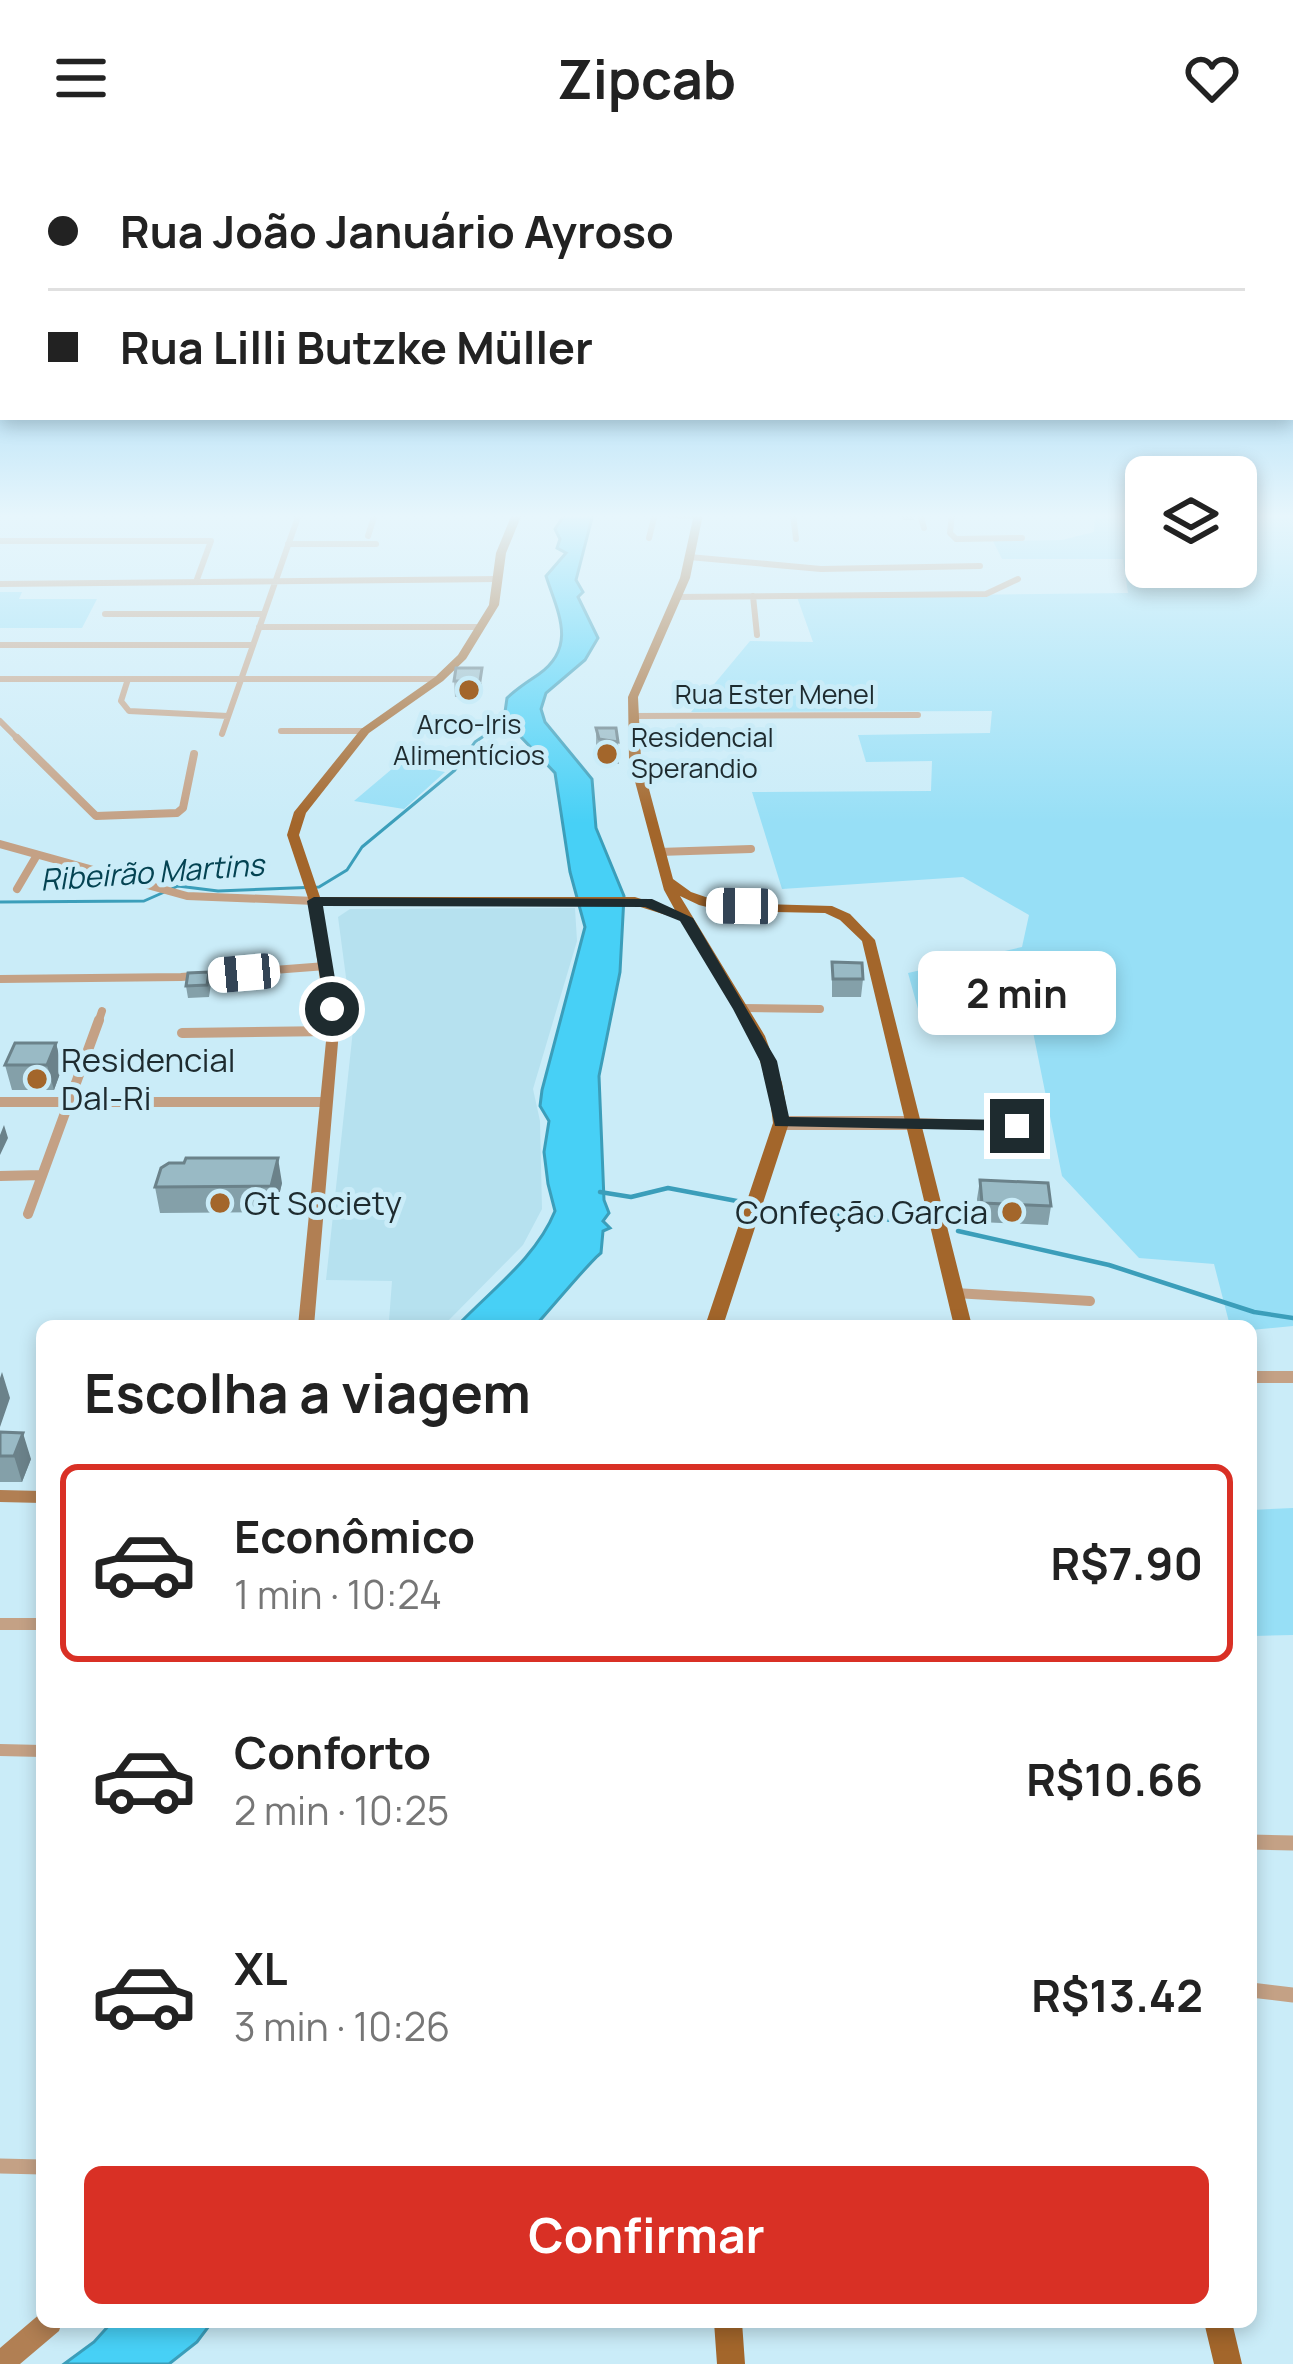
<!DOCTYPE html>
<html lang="pt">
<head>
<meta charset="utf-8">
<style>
  body { margin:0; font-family:Manrope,sans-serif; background:#f6f6f6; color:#222; height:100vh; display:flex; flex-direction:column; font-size:45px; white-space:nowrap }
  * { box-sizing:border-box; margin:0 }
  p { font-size:39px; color:#767676 }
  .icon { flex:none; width:66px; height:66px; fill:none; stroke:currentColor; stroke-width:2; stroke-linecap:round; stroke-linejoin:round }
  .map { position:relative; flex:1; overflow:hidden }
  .side { position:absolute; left:36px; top:1164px; width:1221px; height:1008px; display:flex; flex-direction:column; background:#fff; border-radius:18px; box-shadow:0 6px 18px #0003 }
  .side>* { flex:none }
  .banner { position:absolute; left:0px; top:0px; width:1293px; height:264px; box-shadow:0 6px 18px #0003; display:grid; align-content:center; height:264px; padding:0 48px; background:#fff }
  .tools { position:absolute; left:1125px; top:300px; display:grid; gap:24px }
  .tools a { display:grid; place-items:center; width:132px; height:132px; border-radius:18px; background:#fff; box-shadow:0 6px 18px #0003; font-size:60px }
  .end { position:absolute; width:54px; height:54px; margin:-27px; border:15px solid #1e2b2f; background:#fff; box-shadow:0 0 0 6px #fff }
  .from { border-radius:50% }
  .bubble { position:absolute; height:84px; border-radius:18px; background:#fff; box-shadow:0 6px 18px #0003; font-size:39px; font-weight:700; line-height:84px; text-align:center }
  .car { position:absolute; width:36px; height:72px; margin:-36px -18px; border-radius:15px; box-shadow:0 0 9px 3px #0007; background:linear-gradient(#fff 24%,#345 0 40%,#fff 0 76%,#345 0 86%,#fff 0) }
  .banner b { display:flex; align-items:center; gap:42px; height:114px; font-size:45px }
  .banner b+b { border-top:3px solid #e0e0e0 }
  .banner i { width:30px; height:30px; background:#222 }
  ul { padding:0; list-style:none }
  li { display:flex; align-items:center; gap:36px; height:198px; margin:0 24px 18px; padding:0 24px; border:6px solid transparent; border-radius:18px }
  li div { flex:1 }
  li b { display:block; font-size:45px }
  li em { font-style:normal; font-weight:700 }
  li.selected { border-color:#d93025 }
  li>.icon { width:108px; height:108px; stroke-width:1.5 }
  h2 { padding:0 48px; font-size:54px; line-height:144px }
  .cta { display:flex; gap:24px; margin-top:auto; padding:24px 48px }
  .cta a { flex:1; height:138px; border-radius:18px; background:#d93025; color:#fff; font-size:48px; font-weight:700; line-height:138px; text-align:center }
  header { display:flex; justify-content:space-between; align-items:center; height:156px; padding:0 48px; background:#fff; font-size:54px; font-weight:700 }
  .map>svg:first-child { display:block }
  .built { fill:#b6e1ef }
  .green { fill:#97dff6 }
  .water { fill:#47d0f6; stroke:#3b9eba; stroke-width:3 }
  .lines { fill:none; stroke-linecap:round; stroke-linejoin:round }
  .stream-far1 { stroke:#3b9eba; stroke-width:3 }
  .stream { stroke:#3b9eba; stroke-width:4.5 }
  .minor-far4 { stroke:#c4a185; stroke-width:6 }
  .minor-far3 { stroke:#c4a185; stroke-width:8 }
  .minor-far2 { stroke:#c4a185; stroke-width:10 }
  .minor-far1 { stroke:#c4a185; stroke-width:12 }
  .minor { stroke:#c4a185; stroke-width:15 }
  .tertiary { stroke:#c4a185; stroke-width:14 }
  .secondary { fill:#b17f53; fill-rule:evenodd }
  .primary { fill:#a3662b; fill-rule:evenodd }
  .wall { fill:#84a0a9 }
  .shaded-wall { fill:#6b828a }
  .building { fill:#99bac5; stroke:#6b828a; stroke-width:3 }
  .route { fill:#1e2b2f }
  .poi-dot { fill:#a3662b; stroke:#caecf8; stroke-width:4.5 }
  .labels { text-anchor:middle; stroke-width:10; stroke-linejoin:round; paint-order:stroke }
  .far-street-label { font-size:27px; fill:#1e2b2f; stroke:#caecf8 }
  .far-poi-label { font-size:27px; fill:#1e2b2f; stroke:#caecf8 }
  .far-water-label { font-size:30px; font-style:italic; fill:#044352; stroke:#caecf8 }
  .poi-label { font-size:33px; fill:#1e2b2f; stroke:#caecf8; text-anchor:start }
</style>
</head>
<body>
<header><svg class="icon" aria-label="menu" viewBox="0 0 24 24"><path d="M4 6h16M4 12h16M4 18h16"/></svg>Zipcab<svg class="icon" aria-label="heart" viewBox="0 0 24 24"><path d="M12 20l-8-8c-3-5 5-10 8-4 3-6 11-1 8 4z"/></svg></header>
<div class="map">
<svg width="1293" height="2208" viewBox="0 0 1293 2208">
  <rect width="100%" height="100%" fill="#caecf8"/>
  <path class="built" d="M575,752L577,785L533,933L540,965L542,1053L523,1089L447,1166L389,1165L392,1125L326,1124L353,874L338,761L350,753Z"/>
  <path class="green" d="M1095,358H1146V411H1236V358H1293V1170L1251,1174V1170H1230L1214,1108L1139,1102L1062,1020L1029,856L920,860L908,817L1022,791L1029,759L963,721L782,733L752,636L931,635L932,605L866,606L858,579L990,577L992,555L691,556L750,485L813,486L797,441L1128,437L1123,403H1002L993,385L1062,384L1094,376Z
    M0,436H22L19,443H97L82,472H0Z
    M399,607L445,616L404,653L354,645Z
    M1293,1352V1479L1253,1480L1251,1354Z"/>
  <path class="water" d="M565,358H593L576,424L583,436L578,441L598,482L585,504L546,537L541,553L545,566L592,623L596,672L624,740L620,816L599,920L604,1044L609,1057L603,1065L610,1072L603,1075L601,1097C590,1105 550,1154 535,1170H457C490,1135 536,1102 555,1055L548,1028L544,996L549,965L540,950L542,934L585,771L570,716L555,617L504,563L507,542C517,532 527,526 539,518C578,490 557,455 546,420L566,397L557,392L560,383L555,373Z
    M112,2166H212L197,2186L169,2208H64L94,2186Z"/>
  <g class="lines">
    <path class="stream-far1" d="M0,746L144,745L178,730L218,735L319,731L347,714L362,691L455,614L475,586L506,565"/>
    <path class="stream" d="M600,1036L631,1041L668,1032L742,1046
      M760,1049L927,1068
      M958,1075L1109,1109L1254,1156L1293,1162"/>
    <path class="minor-far4" d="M793,358L796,383
      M920,358L924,372
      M952,358L950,377L956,383L1022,382
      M368,380L375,358
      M649,382L655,358L698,360
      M0,385H211L196,426
      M288,388H376
      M689,401L821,413L980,410
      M0,428L498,423
      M753,440L757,479
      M678,441L986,438L1018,423
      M105,458H264
      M259,471H481
      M0,489H253
      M0,523H439
      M128,523L121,545L129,555L228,560
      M632,560L918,559
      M0,565L20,585
      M281,575H365
      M222,578L299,358"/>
    <path class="minor-far3" d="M17,582L96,660L177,657L183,652L194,598
      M0,688L187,740L315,745
      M659,696L751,693
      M17,733L37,699
      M0,823L181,821L326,810
      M741,852L820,853
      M98,867L102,855"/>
    <path class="minor-far2" d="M182,877L333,875
      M0,946H327
      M911,967L1017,970
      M0,1020L42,1019
      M28,1058L99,864
      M955,1137L1090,1145"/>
    <path class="minor-far1" d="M1251,1221H1293
      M0,1468H42
      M0,1594L42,1595"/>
    <path class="minor" d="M1251,1686L1293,1687
      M1251,1834L1293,1839
      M0,2010L42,2011"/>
    <path class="tertiary" d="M781,967H911"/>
    <path class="secondary" d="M315,741L321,745L339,875L314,1170H298L327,875L309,745Z
      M0,1334L42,1335V1347L0,1346Z
      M41,2157L42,2166H62L59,2175L20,2208H0V2192Z"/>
    <path class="primary" d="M512,358H522L506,397L499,449L466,503L443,525L369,577L306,657L299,679L320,741H635L675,754L664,734L629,603L628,541L680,422L694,358H703L690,422L638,541L641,603L673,723L691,736L723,747L832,750L850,758L875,784L972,1170H954L862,785L840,764L825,757L723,755L699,749L680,740L765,880L782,927L789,967L723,1170H705L773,967L768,927L751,880L682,764L634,749H315L309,745L287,679L294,656L361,573L435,521L458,499L489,449L496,397Z
      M714,2166H742L745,2208H717Z
      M1204,2166H1232L1242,2208H1214Z"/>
  </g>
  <path class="wall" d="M901,358H914V364H903Z
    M456,512L482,527L481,541H455L454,525Z
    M596,572L618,586L619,608L599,605L596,594Z
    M832,806L863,823L861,841H832Z
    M209,816L211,828L209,841L188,842L186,830Z
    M56,887L62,912L54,934H12L5,909Z
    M980,1024L1051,1050L1048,1069L979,1066L977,1043Z
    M282,1027L275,1056L160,1057L155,1031Z
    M0,1276L31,1303L22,1326H0Z"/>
  <path class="shaded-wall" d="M56,887L62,912L54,934L47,909Z
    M4,969L8,982L0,999V979Z
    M278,1002L282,1027L275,1056L271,1030Z
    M2,1216L10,1242L0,1271V1222Z
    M23,1277L31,1303L22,1326L14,1300Z"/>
  <path class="building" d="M456,512H482L480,525H454Z
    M596,572H616L618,586L599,583Z
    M832,806L862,807L863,823H833Z
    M209,816L207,829L186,830L188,817Z
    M15,887H56L47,909H5Z
    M186,1002H278L271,1030L155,1031L161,1012L169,1007H184Z
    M980,1024L1048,1027L1051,1050L982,1047Z
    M0,1276L23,1277L14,1300H0Z"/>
  <linearGradient id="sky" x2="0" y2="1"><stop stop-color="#67bfee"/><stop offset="0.54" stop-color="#e7f6fc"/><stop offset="1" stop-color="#e7f6fc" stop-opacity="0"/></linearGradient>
  <rect width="1293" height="667" fill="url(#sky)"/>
  <path class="route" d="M314,741L652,743L693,762L777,905L789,961L1017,964L1026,970L1017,975L775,970L760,905L733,853L680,765L645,751L323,750L340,853L326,856L307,745Z"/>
  <g class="poi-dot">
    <circle cx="469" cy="534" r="12"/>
    <circle cx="607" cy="598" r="12"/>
    <circle cx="37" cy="923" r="12"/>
    <circle cx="220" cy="1047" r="12"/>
    <circle cx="1012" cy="1056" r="12"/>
  </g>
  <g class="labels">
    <g class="far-street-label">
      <text x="775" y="548">Rua Ester Menel</text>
    </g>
    <g class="far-poi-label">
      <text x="469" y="578">Arco-Iris<tspan x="469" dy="31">Alimentícios</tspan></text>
      <text x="631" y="591" text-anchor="start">Residencial<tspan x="631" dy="31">Sperandio</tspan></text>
    </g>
    <g class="far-water-label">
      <text transform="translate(152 717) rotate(-4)" y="10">Ribeirão Martins</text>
    </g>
    <g class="poi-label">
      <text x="61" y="916">Residencial<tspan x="61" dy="38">Dal-Ri</tspan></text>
      <text x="244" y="1059">Gt Society</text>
      <text x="988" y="1068" text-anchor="end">Confeção Garcia</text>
    </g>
  </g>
</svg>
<div class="tools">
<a><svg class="icon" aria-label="layers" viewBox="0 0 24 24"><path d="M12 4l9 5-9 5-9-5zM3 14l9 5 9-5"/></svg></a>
</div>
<i class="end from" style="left:332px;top:853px"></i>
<i class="end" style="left:1017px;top:970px"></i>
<div class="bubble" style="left:918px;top:795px;width:198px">2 min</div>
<i class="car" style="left:742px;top:750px;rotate:271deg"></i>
<i class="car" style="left:244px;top:817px;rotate:265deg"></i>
<div class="banner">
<b><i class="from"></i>Rua João Januário Ayroso</b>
<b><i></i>Rua Lilli Butzke Müller</b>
</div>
<section class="side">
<h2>Escolha a viagem</h2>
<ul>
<li class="selected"><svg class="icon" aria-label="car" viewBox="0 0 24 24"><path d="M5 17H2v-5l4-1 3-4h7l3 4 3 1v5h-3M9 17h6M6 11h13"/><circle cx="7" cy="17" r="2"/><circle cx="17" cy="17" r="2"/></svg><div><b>Econômico</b><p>1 min · 10:24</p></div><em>R$7.90</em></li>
<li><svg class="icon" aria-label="car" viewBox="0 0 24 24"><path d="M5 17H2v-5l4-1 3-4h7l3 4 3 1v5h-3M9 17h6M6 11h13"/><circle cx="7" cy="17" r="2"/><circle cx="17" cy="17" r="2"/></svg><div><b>Conforto</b><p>2 min · 10:25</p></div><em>R$10.66</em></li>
<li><svg class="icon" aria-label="car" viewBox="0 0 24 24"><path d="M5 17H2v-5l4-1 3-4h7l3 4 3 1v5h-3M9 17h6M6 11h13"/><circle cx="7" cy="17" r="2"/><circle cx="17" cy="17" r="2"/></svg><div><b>XL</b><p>3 min · 10:26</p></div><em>R$13.42</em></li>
</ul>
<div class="cta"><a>Confirmar</a></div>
</section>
</div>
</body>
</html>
